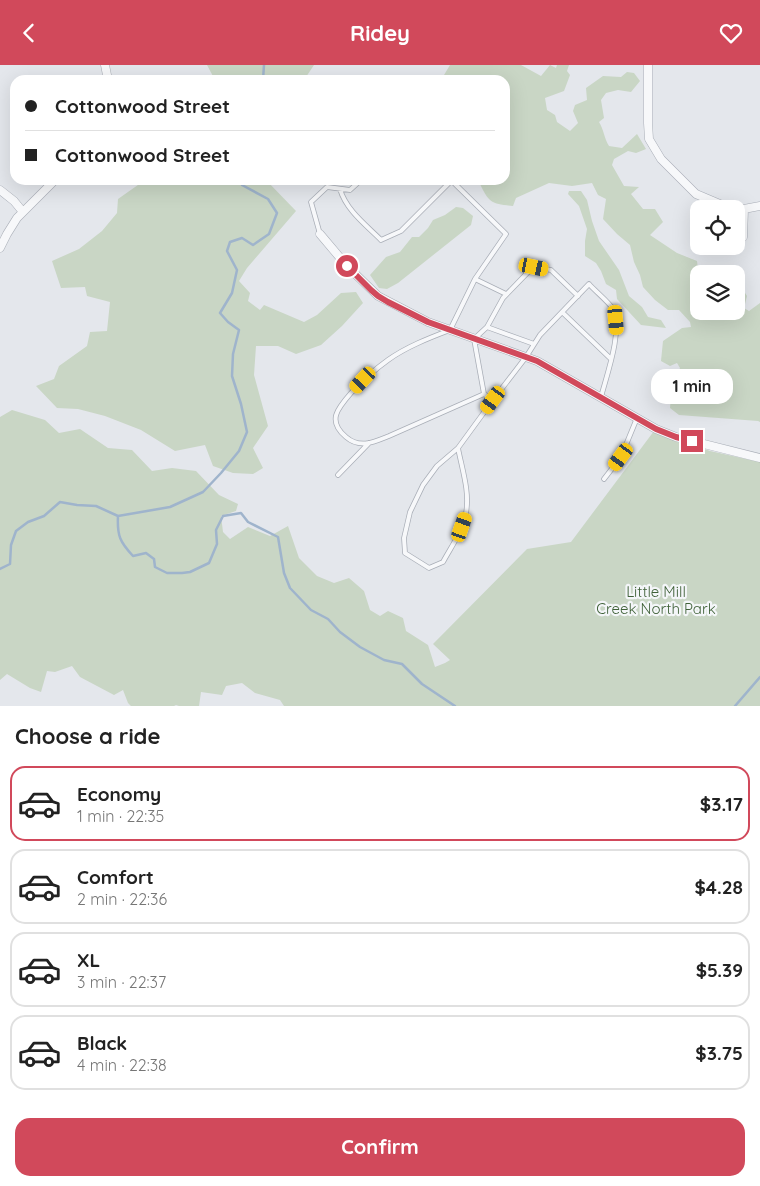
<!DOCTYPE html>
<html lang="en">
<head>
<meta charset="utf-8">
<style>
  body { margin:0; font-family:Quicksand,sans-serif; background:#f2f2f2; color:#222; height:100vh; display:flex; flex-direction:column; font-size:19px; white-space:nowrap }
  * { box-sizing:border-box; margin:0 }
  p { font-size:16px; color:#767676 }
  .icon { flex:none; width:28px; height:28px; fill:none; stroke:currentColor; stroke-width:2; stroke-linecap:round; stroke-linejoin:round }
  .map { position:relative; height:641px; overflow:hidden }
  .drawer { display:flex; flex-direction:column; background:#fff; flex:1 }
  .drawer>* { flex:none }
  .banner { position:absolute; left:10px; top:10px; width:500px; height:110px; border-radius:15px; box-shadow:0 5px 20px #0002; display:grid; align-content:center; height:110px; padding:0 15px; background:#fff }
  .tools { position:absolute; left:690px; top:135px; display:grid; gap:10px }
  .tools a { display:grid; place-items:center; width:55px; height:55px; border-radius:10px; background:#fff; box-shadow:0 5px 20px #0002; font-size:25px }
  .end { position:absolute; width:22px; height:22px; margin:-11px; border:6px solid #d1495b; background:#fff; box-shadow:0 0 0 2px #fff }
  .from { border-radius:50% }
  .bubble { position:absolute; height:35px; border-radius:15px; background:#fff; box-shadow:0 5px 20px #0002; font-size:16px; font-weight:800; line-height:35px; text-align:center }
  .car { position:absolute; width:15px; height:30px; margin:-15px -8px; border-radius:6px; box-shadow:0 0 4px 1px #0007; background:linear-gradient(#f5c518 24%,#345 0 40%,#f5c518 0 76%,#345 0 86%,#f5c518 0) }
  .banner b { display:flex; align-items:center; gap:18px; height:48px; font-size:19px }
  .banner b+b { border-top:1px solid #e0e0e0 }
  .banner i { width:12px; height:12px; background:#222 }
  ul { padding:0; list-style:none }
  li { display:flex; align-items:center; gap:15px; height:75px; margin:0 10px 8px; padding:0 5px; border:2px solid #e0e0e0; border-radius:15px }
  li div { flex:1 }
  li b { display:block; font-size:19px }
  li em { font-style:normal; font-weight:800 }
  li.selected { border-color:#d1495b }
  li>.icon { width:45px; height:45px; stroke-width:1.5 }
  h2 { padding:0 15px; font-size:22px; line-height:60px }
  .action { display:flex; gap:10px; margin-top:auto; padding:10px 15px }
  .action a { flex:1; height:58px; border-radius:15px; background:#d1495b; color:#fff; font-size:20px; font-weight:800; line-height:58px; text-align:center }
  header { display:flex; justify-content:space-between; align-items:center; height:65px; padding:0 15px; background:#d1495b; color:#fff; font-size:22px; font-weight:800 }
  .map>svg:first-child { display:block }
  .green { fill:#c9d6c5 }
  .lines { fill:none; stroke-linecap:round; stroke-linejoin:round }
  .stream { stroke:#9fb4cc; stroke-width:2.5 }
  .lane-casing { stroke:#a9aeb7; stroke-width:5.5 }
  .street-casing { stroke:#a9aeb7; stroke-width:9 }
  .lane { stroke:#f7f8fa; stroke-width:4 }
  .street { stroke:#f7f8fa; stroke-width:8 }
  .route { stroke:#d1495b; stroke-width:6 }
  .labels { text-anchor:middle; stroke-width:4.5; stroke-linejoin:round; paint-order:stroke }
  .park-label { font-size:15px; fill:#3f6138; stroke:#f4f6f9 }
</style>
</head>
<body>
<header><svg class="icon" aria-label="back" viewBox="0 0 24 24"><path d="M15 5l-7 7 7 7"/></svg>Ridey<svg class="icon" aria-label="heart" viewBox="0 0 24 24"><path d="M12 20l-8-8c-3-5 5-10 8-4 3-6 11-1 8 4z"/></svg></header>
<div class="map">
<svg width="760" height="641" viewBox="0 0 760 641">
  <rect width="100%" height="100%" fill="#e4e7ec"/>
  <path class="green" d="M207,0H314L304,15H215Z
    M450,0H521L541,11L550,0L556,3L557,0H569L567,6L570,10L564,26L545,33L547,45L555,50L557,57L570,66L578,58L573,46L575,40L587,35L586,23L603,11L621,12L627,7L634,8L640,16L631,27L618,25L606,28L601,35L604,53L599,57C604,65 604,73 609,81L622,83L637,69L646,84L636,88L628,86L614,94L612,100L624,121L639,122L631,129L643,144H655L663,157L650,170L677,188L697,196L699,211V246H736V214L747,231L744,243L749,246L760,238V357L758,356L679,350L670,343L672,320L680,303L677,298L670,301L661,296L663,276L682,263L691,262L690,257L679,245H668L655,235L643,222L640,210L634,197L630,180L617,169L603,154L606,134L598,130L592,118L572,121L549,118L516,133L513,141C492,139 489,138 480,119L482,115H505V15H441Z
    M145,115H266L296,146L247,203L239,216L250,228L248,236L260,245L264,240L304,257L317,250L341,228L356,227L363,238L342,261L321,280L296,289L278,281H256L254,310L268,361L253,383L263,403L253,409L233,408L213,401L205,380L175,386L141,365L105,351L78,344L57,343L36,321L54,314L59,301L87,281L90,267L107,266L110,237L87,231L85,222L61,223L52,196L79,184L102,166L117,148L118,134Z
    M569,126H581L587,135L592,156L599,176L619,205L629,231L642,242L648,252L661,255L666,263L641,260L617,234L616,225L606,219L601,206L596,198L585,191V176L587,164L579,141L568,129Z
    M456,142L463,143L473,151L471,160L398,218L387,224L379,223L370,210L386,192L400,187L412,172H419L428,163L433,155L445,150Z
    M12,345L45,355L59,368L80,364L108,383L132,385L152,406L172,403L196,406L219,430L238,439L236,446L221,451L223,467L230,474L248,462L270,471L288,461L299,493L317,511L334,518L349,513L364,526L370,545L380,551L388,546L403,553L406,566L428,580L435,602L445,598L450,595L433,579L527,484L571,477L654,366L710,386L760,397V641H284L280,635L255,628L242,618L226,621L222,630L201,627L199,641H179L176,640L174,641H131L128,638L123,625L114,630L80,612L72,601L55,607L47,606L41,627L30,623L7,609L0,615V352Z"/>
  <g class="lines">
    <path class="stream" d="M263,15L264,0
      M118,451L170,442L203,427L221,408L239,386L247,367L241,339L232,311L233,289L239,265L228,257L220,248L232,228L237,205L227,186L230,177L242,173L253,180L269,169L277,148L268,134L242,120V115
      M0,504L10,499L11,480L16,466L28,457L44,451L60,437L77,440L96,441L118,451C117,471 120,477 133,491L146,488L154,494L155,502L167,508H182L190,507L209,498L217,479L216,465L223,451L241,448L248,457L278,472L284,508L290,523L311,545L328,554L340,567L360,582L384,595L402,599L422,619L455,641
      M735,641L760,612"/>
    <defs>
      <path id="lane" d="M451,115L506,169L475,214
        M340,124C346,145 366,160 381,175L401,166L452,115
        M320,169L311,137L327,122L350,125L361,115
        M562,247L611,294
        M487,262L503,233L533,202L551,205L578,231
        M484,329L474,274L487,262L534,279
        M493,335L484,329L389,371C374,377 360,384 346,372C327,356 337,344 351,328C362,316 374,305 388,295C406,282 429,273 450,265L475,214L506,229
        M458,383L493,335L526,292L540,270L589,219C594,225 610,238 613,244C623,266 607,309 601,332
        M458,383C462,404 470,427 466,448C463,466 451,482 443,497L429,503L405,488L404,473L410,447L423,420L437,401Z
        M338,410L369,378
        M604,414L621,392L637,353"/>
      <path id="street" d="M105,0L108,15
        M648,0V58L649,74L661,94L696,129L722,140L744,144L760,141
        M0,125L14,136L23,147
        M320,169L347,201L378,231L428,257L537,296L656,364L676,372L760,393
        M743,172L744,144
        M0,183L7,169L17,153L55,115"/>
    </defs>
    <use href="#lane" class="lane-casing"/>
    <use href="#street" class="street-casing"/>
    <use href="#lane" class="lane"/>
    <use href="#street" class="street"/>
  </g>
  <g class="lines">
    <path class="route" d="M347,201L371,225L378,231L388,237L428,257L537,296L656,364L676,372L692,376"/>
  </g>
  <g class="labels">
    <g class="park-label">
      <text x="656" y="532">Little Mill<tspan x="656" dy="17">Creek North Park</tspan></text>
    </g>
  </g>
</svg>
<div class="tools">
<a><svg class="icon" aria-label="locate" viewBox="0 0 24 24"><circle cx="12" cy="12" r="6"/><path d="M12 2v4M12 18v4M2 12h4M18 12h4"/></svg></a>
<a><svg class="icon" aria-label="layers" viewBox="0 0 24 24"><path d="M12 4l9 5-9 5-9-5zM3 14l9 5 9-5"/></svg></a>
</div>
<i class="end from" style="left:347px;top:201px"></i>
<i class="end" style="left:692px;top:376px"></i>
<div class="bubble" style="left:651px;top:304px;width:82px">1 min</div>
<i class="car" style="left:534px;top:202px;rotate:102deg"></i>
<i class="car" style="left:616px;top:255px;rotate:175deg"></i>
<i class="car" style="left:363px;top:315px;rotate:223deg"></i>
<i class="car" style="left:493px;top:335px;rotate:216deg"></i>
<i class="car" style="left:621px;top:392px;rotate:216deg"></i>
<i class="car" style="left:462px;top:462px;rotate:19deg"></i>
<div class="banner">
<b><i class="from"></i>Cottonwood Street</b>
<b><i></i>Cottonwood Street</b>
</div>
</div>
<section class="drawer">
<h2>Choose a ride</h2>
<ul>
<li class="selected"><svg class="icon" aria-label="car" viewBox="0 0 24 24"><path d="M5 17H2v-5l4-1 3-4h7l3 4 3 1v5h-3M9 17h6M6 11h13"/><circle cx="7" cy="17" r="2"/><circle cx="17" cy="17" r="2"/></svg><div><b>Economy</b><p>1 min · 22:35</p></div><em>$3.17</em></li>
<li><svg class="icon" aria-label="car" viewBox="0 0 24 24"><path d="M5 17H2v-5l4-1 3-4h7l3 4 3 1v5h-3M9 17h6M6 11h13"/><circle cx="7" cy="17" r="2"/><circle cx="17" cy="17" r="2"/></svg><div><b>Comfort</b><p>2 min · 22:36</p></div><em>$4.28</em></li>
<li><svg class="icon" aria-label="car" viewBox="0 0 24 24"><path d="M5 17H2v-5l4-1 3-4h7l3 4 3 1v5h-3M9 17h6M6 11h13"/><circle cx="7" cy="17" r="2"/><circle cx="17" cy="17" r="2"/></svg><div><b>XL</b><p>3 min · 22:37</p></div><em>$5.39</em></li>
<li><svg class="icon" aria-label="car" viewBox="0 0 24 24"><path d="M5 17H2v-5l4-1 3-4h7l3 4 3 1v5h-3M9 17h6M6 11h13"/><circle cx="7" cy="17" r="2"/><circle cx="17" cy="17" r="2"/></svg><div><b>Black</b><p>4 min · 22:38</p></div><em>$3.75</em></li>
</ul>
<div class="action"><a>Confirm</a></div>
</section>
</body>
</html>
